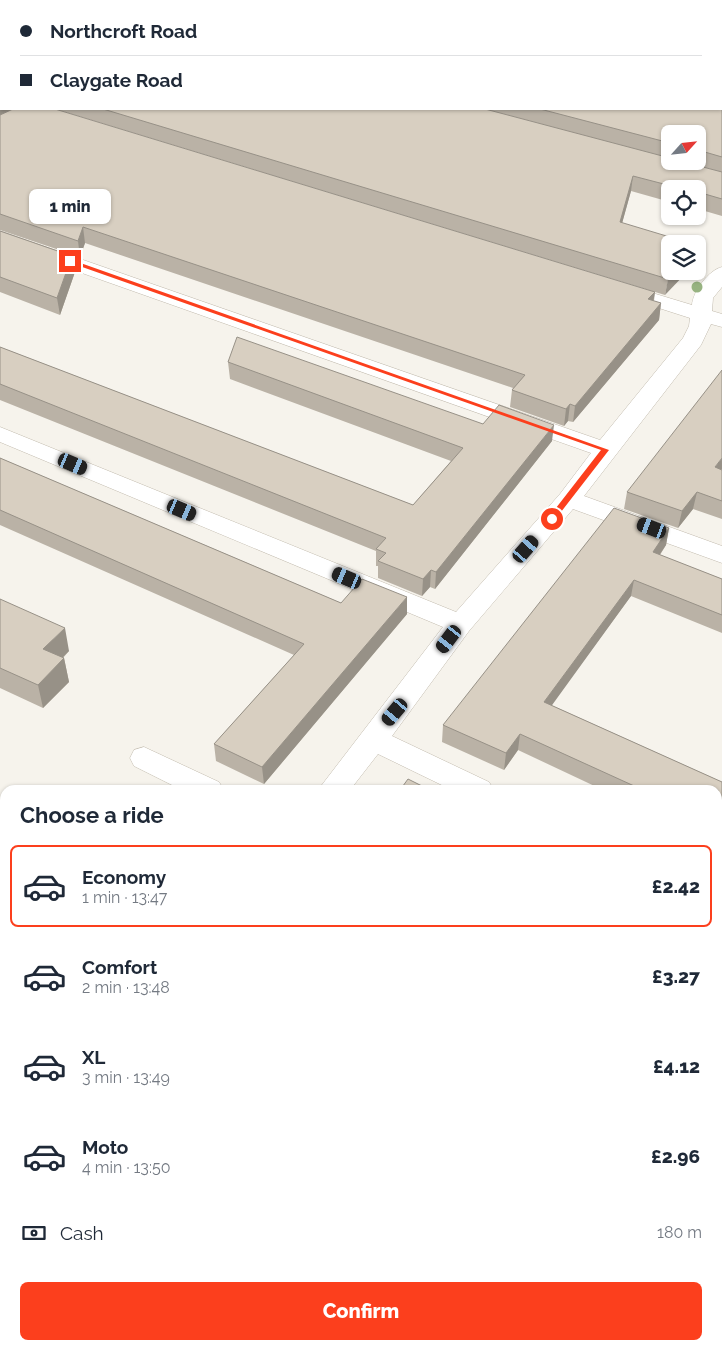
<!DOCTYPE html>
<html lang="en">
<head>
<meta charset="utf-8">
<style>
  body { margin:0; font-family:Raleway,sans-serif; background:#f6f6f7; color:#1f2937; height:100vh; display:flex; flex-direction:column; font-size:19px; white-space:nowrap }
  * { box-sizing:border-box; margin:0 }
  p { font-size:16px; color:#747a83 }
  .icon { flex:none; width:28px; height:28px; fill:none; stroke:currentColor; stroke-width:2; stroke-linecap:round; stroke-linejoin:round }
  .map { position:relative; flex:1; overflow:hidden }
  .panel { position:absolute; left:0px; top:785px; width:722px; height:565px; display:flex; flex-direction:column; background:#fff; border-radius:15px 15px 0 0; box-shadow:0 1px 4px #0004 }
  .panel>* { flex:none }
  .top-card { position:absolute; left:0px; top:0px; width:722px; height:110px; box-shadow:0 1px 4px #0004; display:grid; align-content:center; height:110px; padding:0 20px; background:#fff }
  .needle { width:32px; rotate:63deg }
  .tools { position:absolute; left:661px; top:125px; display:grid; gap:10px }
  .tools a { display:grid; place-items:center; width:45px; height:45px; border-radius:8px; background:#fff; box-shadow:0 1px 4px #0004; font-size:25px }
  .end { position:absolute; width:22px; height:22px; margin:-11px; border:6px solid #fc3f1d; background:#fff; box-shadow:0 0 0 2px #fff }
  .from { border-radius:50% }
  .bubble { position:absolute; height:35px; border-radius:8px; background:#fff; box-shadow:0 1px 4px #0004; font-size:16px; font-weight:800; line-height:35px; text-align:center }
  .car { position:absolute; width:15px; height:30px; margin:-15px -8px; border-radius:6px; box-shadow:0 0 4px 1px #0007; background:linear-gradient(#222 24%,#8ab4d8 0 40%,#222 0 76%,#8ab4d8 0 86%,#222 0) }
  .top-card b { display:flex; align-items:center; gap:18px; height:48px; font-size:19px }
  .top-card b+b { border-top:1px solid #e0e1e3 }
  .top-card i { width:12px; height:12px; background:#1f2937 }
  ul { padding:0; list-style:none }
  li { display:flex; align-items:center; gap:15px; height:82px; margin:0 10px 8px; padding:0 10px; border:2px solid transparent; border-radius:8px }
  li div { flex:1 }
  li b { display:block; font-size:19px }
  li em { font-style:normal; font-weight:800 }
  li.selected { border-color:#fc3f1d }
  li>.icon { width:45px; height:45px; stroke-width:1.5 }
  h2 { padding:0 20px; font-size:22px; line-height:60px }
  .pay { display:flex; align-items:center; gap:12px; height:55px; padding:0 20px; font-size:19px }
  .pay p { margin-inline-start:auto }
  .primary-button { display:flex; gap:10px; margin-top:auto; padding:10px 20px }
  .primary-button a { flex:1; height:58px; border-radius:8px; background:#fc3f1d; color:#fff; font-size:20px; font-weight:800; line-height:58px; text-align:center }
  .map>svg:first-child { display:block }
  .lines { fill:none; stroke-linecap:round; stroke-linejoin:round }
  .street-casing { stroke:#c2bbae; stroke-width:1 }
  .street { fill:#fff; fill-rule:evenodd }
  .tree { fill:#97b381 }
  .wall { fill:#bab2a6; fill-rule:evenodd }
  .shaded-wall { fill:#979187 }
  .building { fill:#d8cfc1; stroke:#979187 }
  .route { fill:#fc3f1d }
</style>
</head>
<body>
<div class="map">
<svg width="722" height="1350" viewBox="0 0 722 1350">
  <rect width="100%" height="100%" fill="#f6f3ec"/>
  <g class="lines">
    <defs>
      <path id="street" d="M0,231L600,440L683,338L689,326L690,318L612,293L609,289L612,285L619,283L626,285L692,305C693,291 709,270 722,267V287L713,298L712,311L722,314V327L711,324L701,345L584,496L722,546V563L573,509L469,631L392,736L489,782L494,790H452L378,754L350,790H318L443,627L0,442V427L456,612L560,494L591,453L0,244Z
        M144,747L219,782L224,790H182L134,766L130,758L134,750Z
        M718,890L722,891V918L718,917Z
        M0,1021L5,1023V1054L0,1052Z
        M5,1181V1221L0,1223V1183Z
        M474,1345H520L522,1350H476Z"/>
    </defs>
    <use href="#street" class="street-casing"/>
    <use href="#street" class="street"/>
  </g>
  <circle class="tree" cx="697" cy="287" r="5.5"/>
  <path class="wall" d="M0,0L1,1V109L655,292L654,301L661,303L659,320L573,422L568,421L564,426L510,407L512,390L513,388L85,243L80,257L0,230Z
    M722,0V216L698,209V189H670V202L631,191L622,223L670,271L665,295L55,109H721ZM670,134H698V161H670Z
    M0,231L72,256L75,272L60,315L0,292Z
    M0,347L413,505L451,461L230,379L228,362L552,441L435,589L430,587L422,596L378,578V566H376V551L0,400Z
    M0,458L341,603L407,614L264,784L216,761L214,744L294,655L0,525Z
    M722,470V519L693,509L678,528L624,509L627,492Z
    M669,528L666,545L660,555L722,579V633L631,596L551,705L722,782V845L718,843V790H603L518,750L504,770L442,742L443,725Z
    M0,599L69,651L63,658H64L69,682L43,708L0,688Z
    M718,952L722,954V1030L718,1027Z
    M5,967V992L0,989V973Z
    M193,1345H352L359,1350H200Z
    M659,1345H718L722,1350H668Z"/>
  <path class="shaded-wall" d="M598,0H614L613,1H597Z
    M1,99V109H13L0,117V100Z
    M633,176L631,191L618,238L620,222Z
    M83,227L85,243L80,257L78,241Z
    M700,246L698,258V248Z
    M72,256L75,272L60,315L57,298Z
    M675,271H688L665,295L668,279Z
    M655,292L652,308L648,299Z
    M661,303L659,320L573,422L575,406Z
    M570,404L568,421L564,426L566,409Z
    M554,425L552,441L435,589L436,572Z
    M722,458V469L711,484L715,467Z
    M697,492L693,509L678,528L682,511Z
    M669,528L666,545L650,569L653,552Z
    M431,570L430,587L422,596L423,579Z
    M634,580L631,596L542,719L544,702Z
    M407,597V614L264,784L262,767Z
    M65,628L69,651L48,672L43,649Z
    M64,658L69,682L43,708L38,685Z
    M520,734L518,750L504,770L506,753Z
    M4,904L5,908V918L0,923V908Z
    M0,1066L5,1079V1082L0,1088Z
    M47,1345H61L58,1350H43Z"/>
  <path class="building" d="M0,0H598L597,1H1V99L0,100Z
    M684,0H722V157L698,150V134H670V143L540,109H721V1H683Z
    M13,109H55L655,292L648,299L661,303L575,406L570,404L566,409L512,390L525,375L83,227L78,241L0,214V115Z
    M103,109H485L670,158V161H680L722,172V199L698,192V189H683L633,176L620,222L693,244H670V271H675L668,279Z
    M0,231L72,256L57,298L0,277Z
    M237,337L483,424L499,405L554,425L436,572L431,570L423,579L378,561L386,553L376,549L386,538L0,384V347L413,505L463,448L228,362Z
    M722,370V458L715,467L722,470V501L697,492L682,511L627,492Z
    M0,458L341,603L362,579L407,597L262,767L214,744L304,644L0,510Z
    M614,508L669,528L653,552L722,579V615L634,580L544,702L722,782V826L718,824V790H643L520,734L506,753L443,725Z
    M0,599L65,628L43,649L64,658L38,685L0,668Z
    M408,779L430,790H400Z
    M0,881L5,884V905L4,904L0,908Z
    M718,952L722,954V1011L718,1009Z
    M5,967V983L0,980V973Z
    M718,1291L722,1294V1350H695L686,1345H718Z
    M5,1304V1345H47L43,1350H0V1311Z
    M209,1345H352L359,1350H217Z"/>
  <path class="route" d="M68,260H72L609,450L554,521H549V517L601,450L68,262Z"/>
</svg>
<div class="tools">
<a><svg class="needle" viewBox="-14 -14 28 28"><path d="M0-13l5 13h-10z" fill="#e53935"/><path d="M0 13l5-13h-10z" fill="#747a83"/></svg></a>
<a><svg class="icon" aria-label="locate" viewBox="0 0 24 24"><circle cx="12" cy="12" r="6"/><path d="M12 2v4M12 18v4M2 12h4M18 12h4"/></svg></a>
<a><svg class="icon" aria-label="layers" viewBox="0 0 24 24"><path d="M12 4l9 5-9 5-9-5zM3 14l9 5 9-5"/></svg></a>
</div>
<i class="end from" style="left:552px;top:519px"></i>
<i class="end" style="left:70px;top:261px"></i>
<div class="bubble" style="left:29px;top:189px;width:82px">1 min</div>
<i class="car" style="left:73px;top:464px;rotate:113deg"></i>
<i class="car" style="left:182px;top:510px;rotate:113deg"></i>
<i class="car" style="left:652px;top:528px;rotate:291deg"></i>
<i class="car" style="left:526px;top:549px;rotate:41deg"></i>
<i class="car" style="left:347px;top:578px;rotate:293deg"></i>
<i class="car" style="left:449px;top:639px;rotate:217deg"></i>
<i class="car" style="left:395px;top:712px;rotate:220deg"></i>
<div class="top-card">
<b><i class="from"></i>Northcroft Road</b>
<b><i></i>Claygate Road</b>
</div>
<section class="panel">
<h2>Choose a ride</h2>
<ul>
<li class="selected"><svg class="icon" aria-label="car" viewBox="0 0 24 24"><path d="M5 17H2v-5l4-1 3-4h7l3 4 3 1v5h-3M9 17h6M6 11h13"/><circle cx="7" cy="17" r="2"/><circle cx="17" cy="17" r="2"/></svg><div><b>Economy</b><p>1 min · 13:47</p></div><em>£2.42</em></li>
<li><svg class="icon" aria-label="car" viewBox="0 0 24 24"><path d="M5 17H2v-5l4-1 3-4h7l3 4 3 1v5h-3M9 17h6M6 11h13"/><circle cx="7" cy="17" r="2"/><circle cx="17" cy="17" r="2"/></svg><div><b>Comfort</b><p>2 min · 13:48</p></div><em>£3.27</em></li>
<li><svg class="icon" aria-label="car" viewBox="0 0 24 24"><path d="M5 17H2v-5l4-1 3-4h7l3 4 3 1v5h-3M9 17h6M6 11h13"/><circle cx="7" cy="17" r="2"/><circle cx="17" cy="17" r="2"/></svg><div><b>XL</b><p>3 min · 13:49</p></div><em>£4.12</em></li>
<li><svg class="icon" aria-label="car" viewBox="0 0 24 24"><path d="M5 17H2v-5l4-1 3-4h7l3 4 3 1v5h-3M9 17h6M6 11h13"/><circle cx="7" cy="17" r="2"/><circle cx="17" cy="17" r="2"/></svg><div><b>Moto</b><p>4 min · 13:50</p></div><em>£2.96</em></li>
</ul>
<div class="pay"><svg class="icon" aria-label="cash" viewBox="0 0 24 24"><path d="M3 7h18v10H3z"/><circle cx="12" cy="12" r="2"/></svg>Cash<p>180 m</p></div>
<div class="primary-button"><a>Confirm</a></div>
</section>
</div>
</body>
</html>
